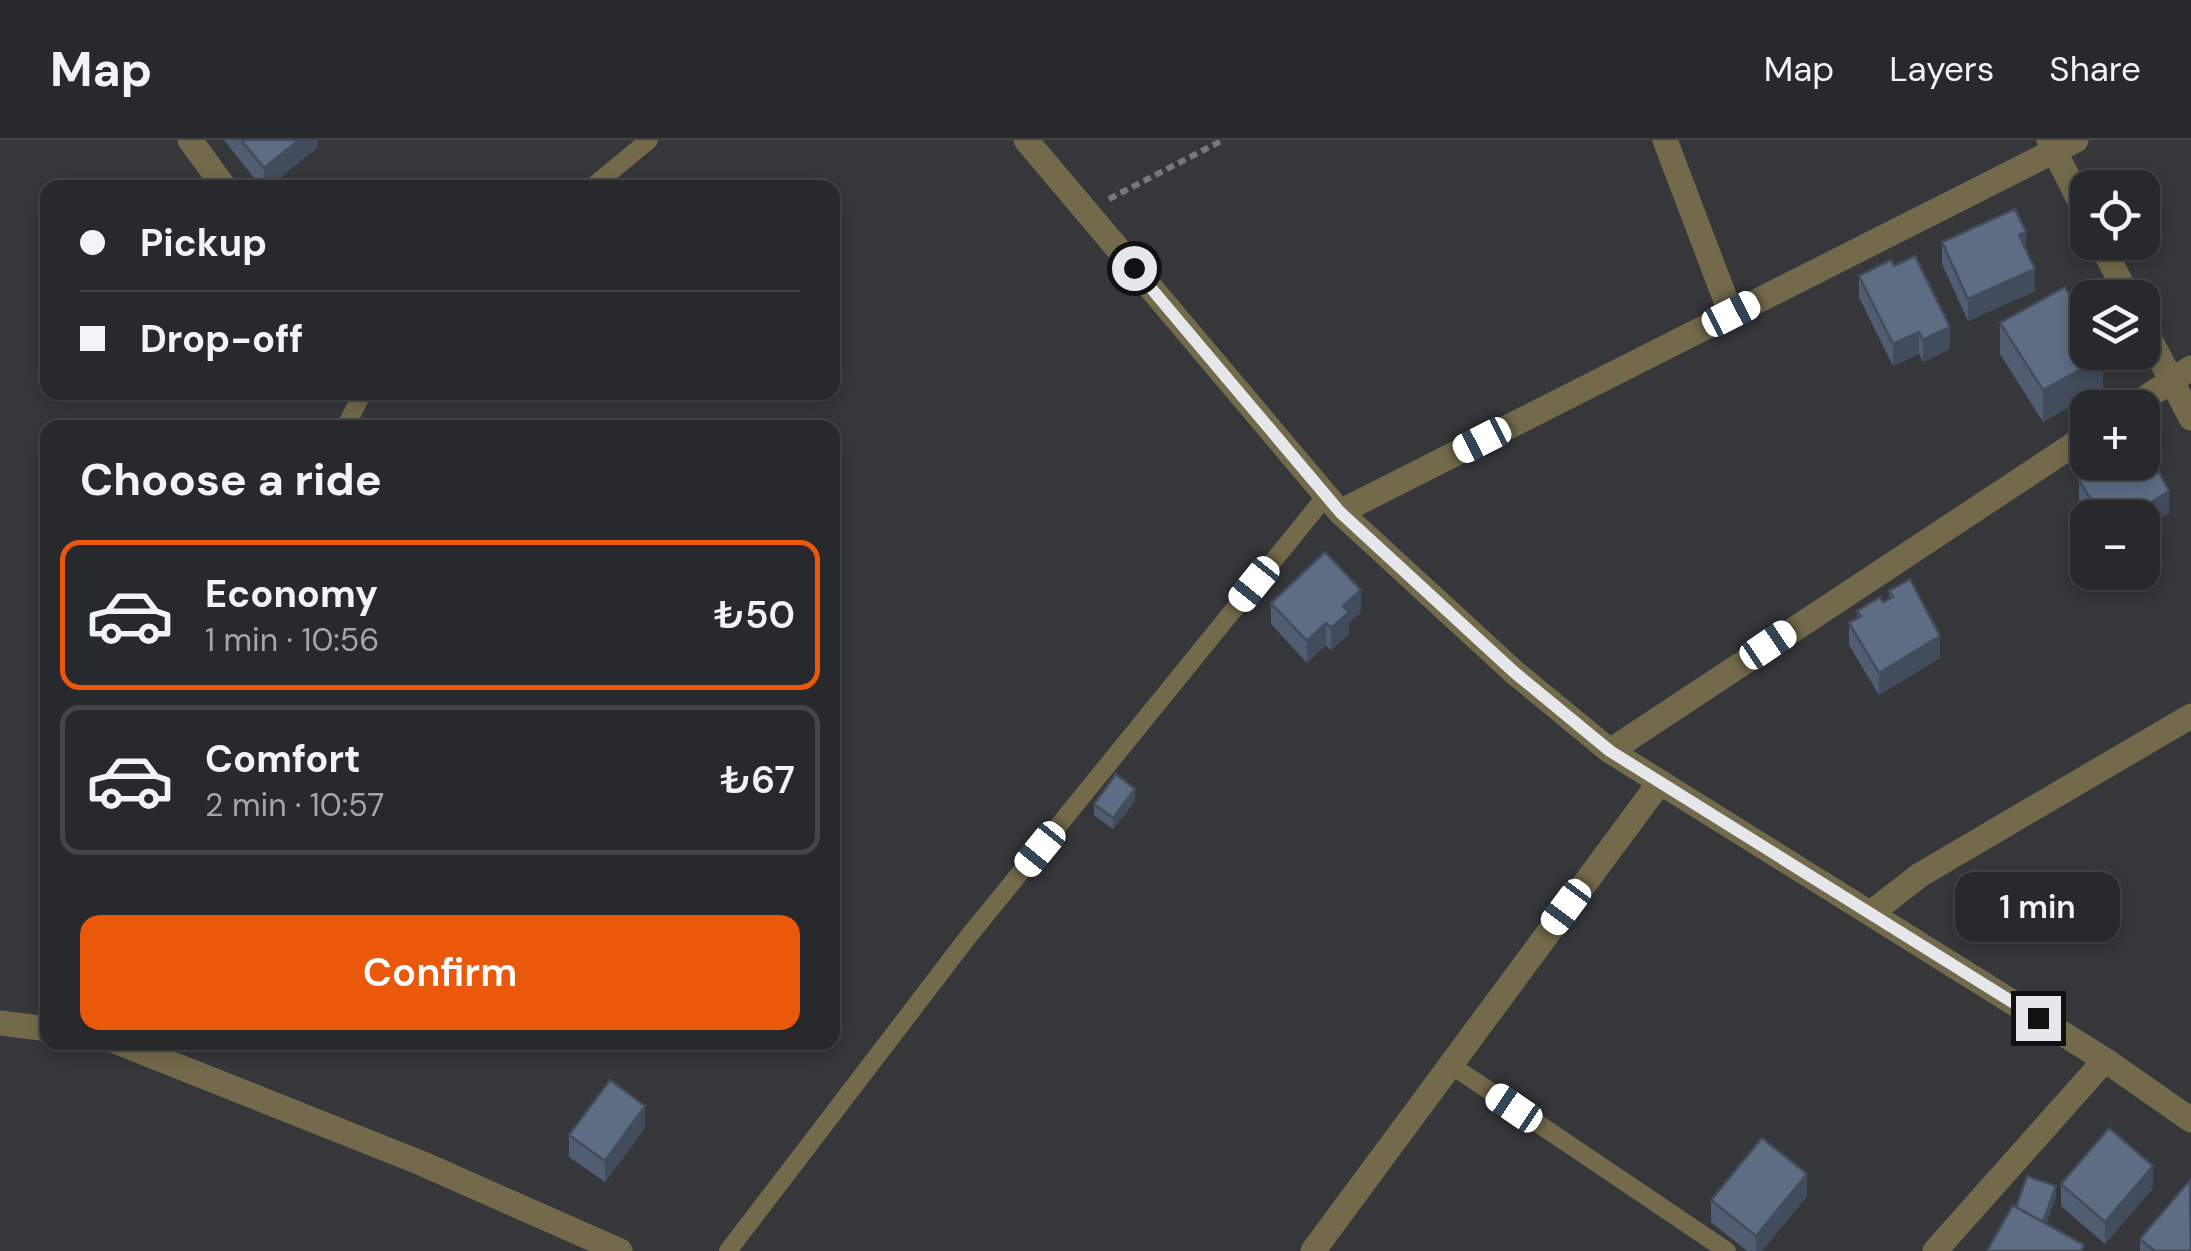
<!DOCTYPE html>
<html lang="en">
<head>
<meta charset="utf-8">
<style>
  body { margin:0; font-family:"DM Sans",sans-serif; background:#343538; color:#f1f3f6; height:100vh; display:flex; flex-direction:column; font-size:38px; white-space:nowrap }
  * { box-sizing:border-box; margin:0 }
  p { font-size:32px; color:#a5a6a9 }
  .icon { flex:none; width:55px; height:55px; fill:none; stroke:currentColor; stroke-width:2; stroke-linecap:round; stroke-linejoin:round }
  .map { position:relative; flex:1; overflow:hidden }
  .sheet { position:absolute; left:40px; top:280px; width:800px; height:630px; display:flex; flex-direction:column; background:#28292c; border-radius:20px; box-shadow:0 5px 15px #0003,0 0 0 2px #444548 }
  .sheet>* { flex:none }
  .hud { position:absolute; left:40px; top:40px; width:800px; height:220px; border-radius:20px; box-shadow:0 5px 15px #0003,0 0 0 2px #444548; display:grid; align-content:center; height:220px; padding:0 40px; background:#28292c }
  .fabs { position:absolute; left:2070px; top:30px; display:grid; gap:20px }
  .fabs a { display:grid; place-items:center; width:90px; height:90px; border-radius:20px; background:#28292c; box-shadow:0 5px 15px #0003,0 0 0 2px #444548; font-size:50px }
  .end { position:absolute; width:45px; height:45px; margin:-22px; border:12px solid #e6e7ea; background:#111; box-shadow:0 0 0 5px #111 }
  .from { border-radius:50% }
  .bubble { position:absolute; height:70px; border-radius:20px; background:#28292c; box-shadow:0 5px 15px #0003,0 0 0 2px #444548; font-size:32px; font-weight:600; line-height:70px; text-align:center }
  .car { position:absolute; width:30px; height:60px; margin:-30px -15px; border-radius:12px; box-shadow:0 0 8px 2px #0007; background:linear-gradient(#fff 24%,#345 0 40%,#fff 0 76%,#345 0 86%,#fff 0) }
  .hud b { display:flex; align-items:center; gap:35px; height:95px; font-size:38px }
  .hud b+b { border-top:2px solid #444548 }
  .hud i { width:25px; height:25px; background:#f1f3f6 }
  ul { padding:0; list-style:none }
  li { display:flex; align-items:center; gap:30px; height:150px; margin:0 20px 15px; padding:0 20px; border:5px solid #444548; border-radius:20px }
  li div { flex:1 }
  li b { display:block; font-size:38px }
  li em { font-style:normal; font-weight:600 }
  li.current { border-color:#ea580c }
  li>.icon { width:90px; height:90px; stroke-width:1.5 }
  h2 { padding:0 40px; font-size:45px; line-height:120px }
  .primary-button { display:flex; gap:20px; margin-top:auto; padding:20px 40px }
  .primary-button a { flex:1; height:115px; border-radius:20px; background:#ea580c; color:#fff; font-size:40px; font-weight:600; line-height:115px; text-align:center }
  header { display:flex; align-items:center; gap:60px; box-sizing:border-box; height:140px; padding:0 50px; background:#28292c; border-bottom:2px solid #444548 }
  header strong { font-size:48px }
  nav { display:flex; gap:55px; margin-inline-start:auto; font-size:35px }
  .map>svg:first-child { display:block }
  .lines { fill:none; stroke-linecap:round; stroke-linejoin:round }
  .path { stroke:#77787c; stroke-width:6; stroke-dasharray:8 5; stroke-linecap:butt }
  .service { stroke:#736a4b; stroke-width:18 }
  .minor { stroke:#736a4b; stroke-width:25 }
  .wall { fill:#515d72 }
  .shaded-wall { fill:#424c5c }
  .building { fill:#5e6c84; stroke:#424c5c; stroke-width:2.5 }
  .route { stroke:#e6e7ea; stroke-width:12 }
</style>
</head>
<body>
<header>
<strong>Map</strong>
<nav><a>Map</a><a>Layers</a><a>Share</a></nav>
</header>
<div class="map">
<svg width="2191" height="1111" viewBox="0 0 2191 1111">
  <rect width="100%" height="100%" fill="#35373b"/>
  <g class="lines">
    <path class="path" d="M1109,59L1223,0"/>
    <path class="service" d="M591,48L649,0
      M345,288L363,252
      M1448,923L1727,1111
      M728,1111L968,797L1326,356"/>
    <path class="minor" d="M190,0L225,48
      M1026,0L1340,372L1514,532L1610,611L2105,920L2191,980
      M1665,0L1731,174
      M2049,0L2088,77
      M2100,102L2129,158
      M2142,184L2191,278
      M2130,268L2191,228
      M1340,372L2076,0
      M1610,611L2088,295
      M1871,773L1920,735L2191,576
      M0,883L48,889
      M117,902L421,1023L620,1111
      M1313,1111L1660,642
      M1935,1111L2105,920"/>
  </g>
  <path class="wall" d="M224,0H318V7L267,48H262Z
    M1942,102L2026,108L2035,151L1968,181L1942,124Z
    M1859,136L1950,209L1923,222L1919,214L1893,226L1859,157Z
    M2000,183L2103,248L2043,282L2000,214Z
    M2079,340L2169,373L2142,389V378H2089L2079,362Z
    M1889,451L1940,518L1879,555L1849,505V483L1857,478V471L1889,459Z
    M1271,463L1361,472L1349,483V494L1331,510L1326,505L1307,523L1271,484Z
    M1135,661L1113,689L1094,675V664Z
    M645,988L605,1042L569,1017V995Z
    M2061,1044L2153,1048L2105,1104L2061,1066Z
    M1807,1056L1762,1111H1747L1711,1082V1060Z
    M2140,1099L2191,1111H2140Z"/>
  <path class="shaded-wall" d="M299,0H318V7L267,48H264V28Z
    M2026,92V114L2019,95Z
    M2035,129V151L1968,181V159Z
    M1950,187V209L1923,222V200Z
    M1919,192V214L1893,226V204Z
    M2103,217V248L2043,282V250Z
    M2169,351V373L2142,389V378H2126Z
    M1361,450V472L1349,483V494L1331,510V488L1343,466Z
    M1326,483V505L1307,523V501Z
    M1940,496V518L1879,555V533Z
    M1135,649V661L1113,689V678Z
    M645,966V988L605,1042V1021Z
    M2153,1026V1048L2105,1104V1082Z
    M1807,1034V1056L1762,1111H1756V1096Z
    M2056,1046V1057L2042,1096V1085Z"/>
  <path class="building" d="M241,0H299L264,28Z
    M2015,69L2026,92L2019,95L2035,129L1968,159L1942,102Z
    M1915,116L1950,187L1923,200L1919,192L1893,204L1859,136L1891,120L1894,126Z
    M2065,147L2088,188V212H2101L2103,217L2043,250L2000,183Z
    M2142,301L2169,351L2126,378H2102L2079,340L2101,322H2142Z
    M1325,412L1361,450L1343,466L1349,472L1331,488L1326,483L1307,501L1271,463Z
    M1910,439L1940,496L1879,533L1849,483L1861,476L1857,471L1880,457L1883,462L1893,457L1889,451Z
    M1116,634L1135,649L1113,678L1094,664Z
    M610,940L645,966L605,1021L569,995Z
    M2109,988L2153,1026L2105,1082L2061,1044Z
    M1762,998L1807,1034L1756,1096L1711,1060Z
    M2027,1036L2056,1046L2043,1082L2016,1067Z
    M2190,1040L2191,1111H2155L2140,1099Z
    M2013,1065L2084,1105L2081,1111H1987Z"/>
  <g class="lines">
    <path class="route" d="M1134,128L1340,372L1514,532L1610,611L2038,878"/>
  </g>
</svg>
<div class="fabs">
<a><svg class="icon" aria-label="locate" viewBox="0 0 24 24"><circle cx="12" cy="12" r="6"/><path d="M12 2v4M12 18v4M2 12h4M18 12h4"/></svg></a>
<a><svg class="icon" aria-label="layers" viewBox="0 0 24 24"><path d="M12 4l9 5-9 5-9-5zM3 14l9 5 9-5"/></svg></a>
<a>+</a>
<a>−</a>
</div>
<i class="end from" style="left:1134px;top:128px"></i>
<i class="end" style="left:2038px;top:878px"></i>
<div class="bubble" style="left:1955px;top:732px;width:165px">1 min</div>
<i class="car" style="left:1731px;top:174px;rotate:63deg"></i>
<i class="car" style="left:1482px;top:300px;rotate:243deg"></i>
<i class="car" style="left:1254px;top:444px;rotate:219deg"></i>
<i class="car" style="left:1768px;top:505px;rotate:56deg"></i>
<i class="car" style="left:1040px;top:709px;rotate:219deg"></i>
<i class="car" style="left:1566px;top:767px;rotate:217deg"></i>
<i class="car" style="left:1514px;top:968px;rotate:304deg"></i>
<div class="hud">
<b><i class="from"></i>Pickup</b>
<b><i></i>Drop-off</b>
</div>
<section class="sheet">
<h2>Choose a ride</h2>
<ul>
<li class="current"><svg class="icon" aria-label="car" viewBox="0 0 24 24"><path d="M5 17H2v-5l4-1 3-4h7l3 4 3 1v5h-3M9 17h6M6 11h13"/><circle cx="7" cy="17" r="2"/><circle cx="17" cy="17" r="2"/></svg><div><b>Economy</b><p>1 min · 10:56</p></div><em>₺50</em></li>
<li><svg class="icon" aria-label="car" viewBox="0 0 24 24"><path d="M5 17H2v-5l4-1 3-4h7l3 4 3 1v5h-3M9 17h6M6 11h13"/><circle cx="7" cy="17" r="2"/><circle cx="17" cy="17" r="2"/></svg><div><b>Comfort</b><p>2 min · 10:57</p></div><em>₺67</em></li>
</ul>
<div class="primary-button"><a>Confirm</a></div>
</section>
</div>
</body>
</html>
